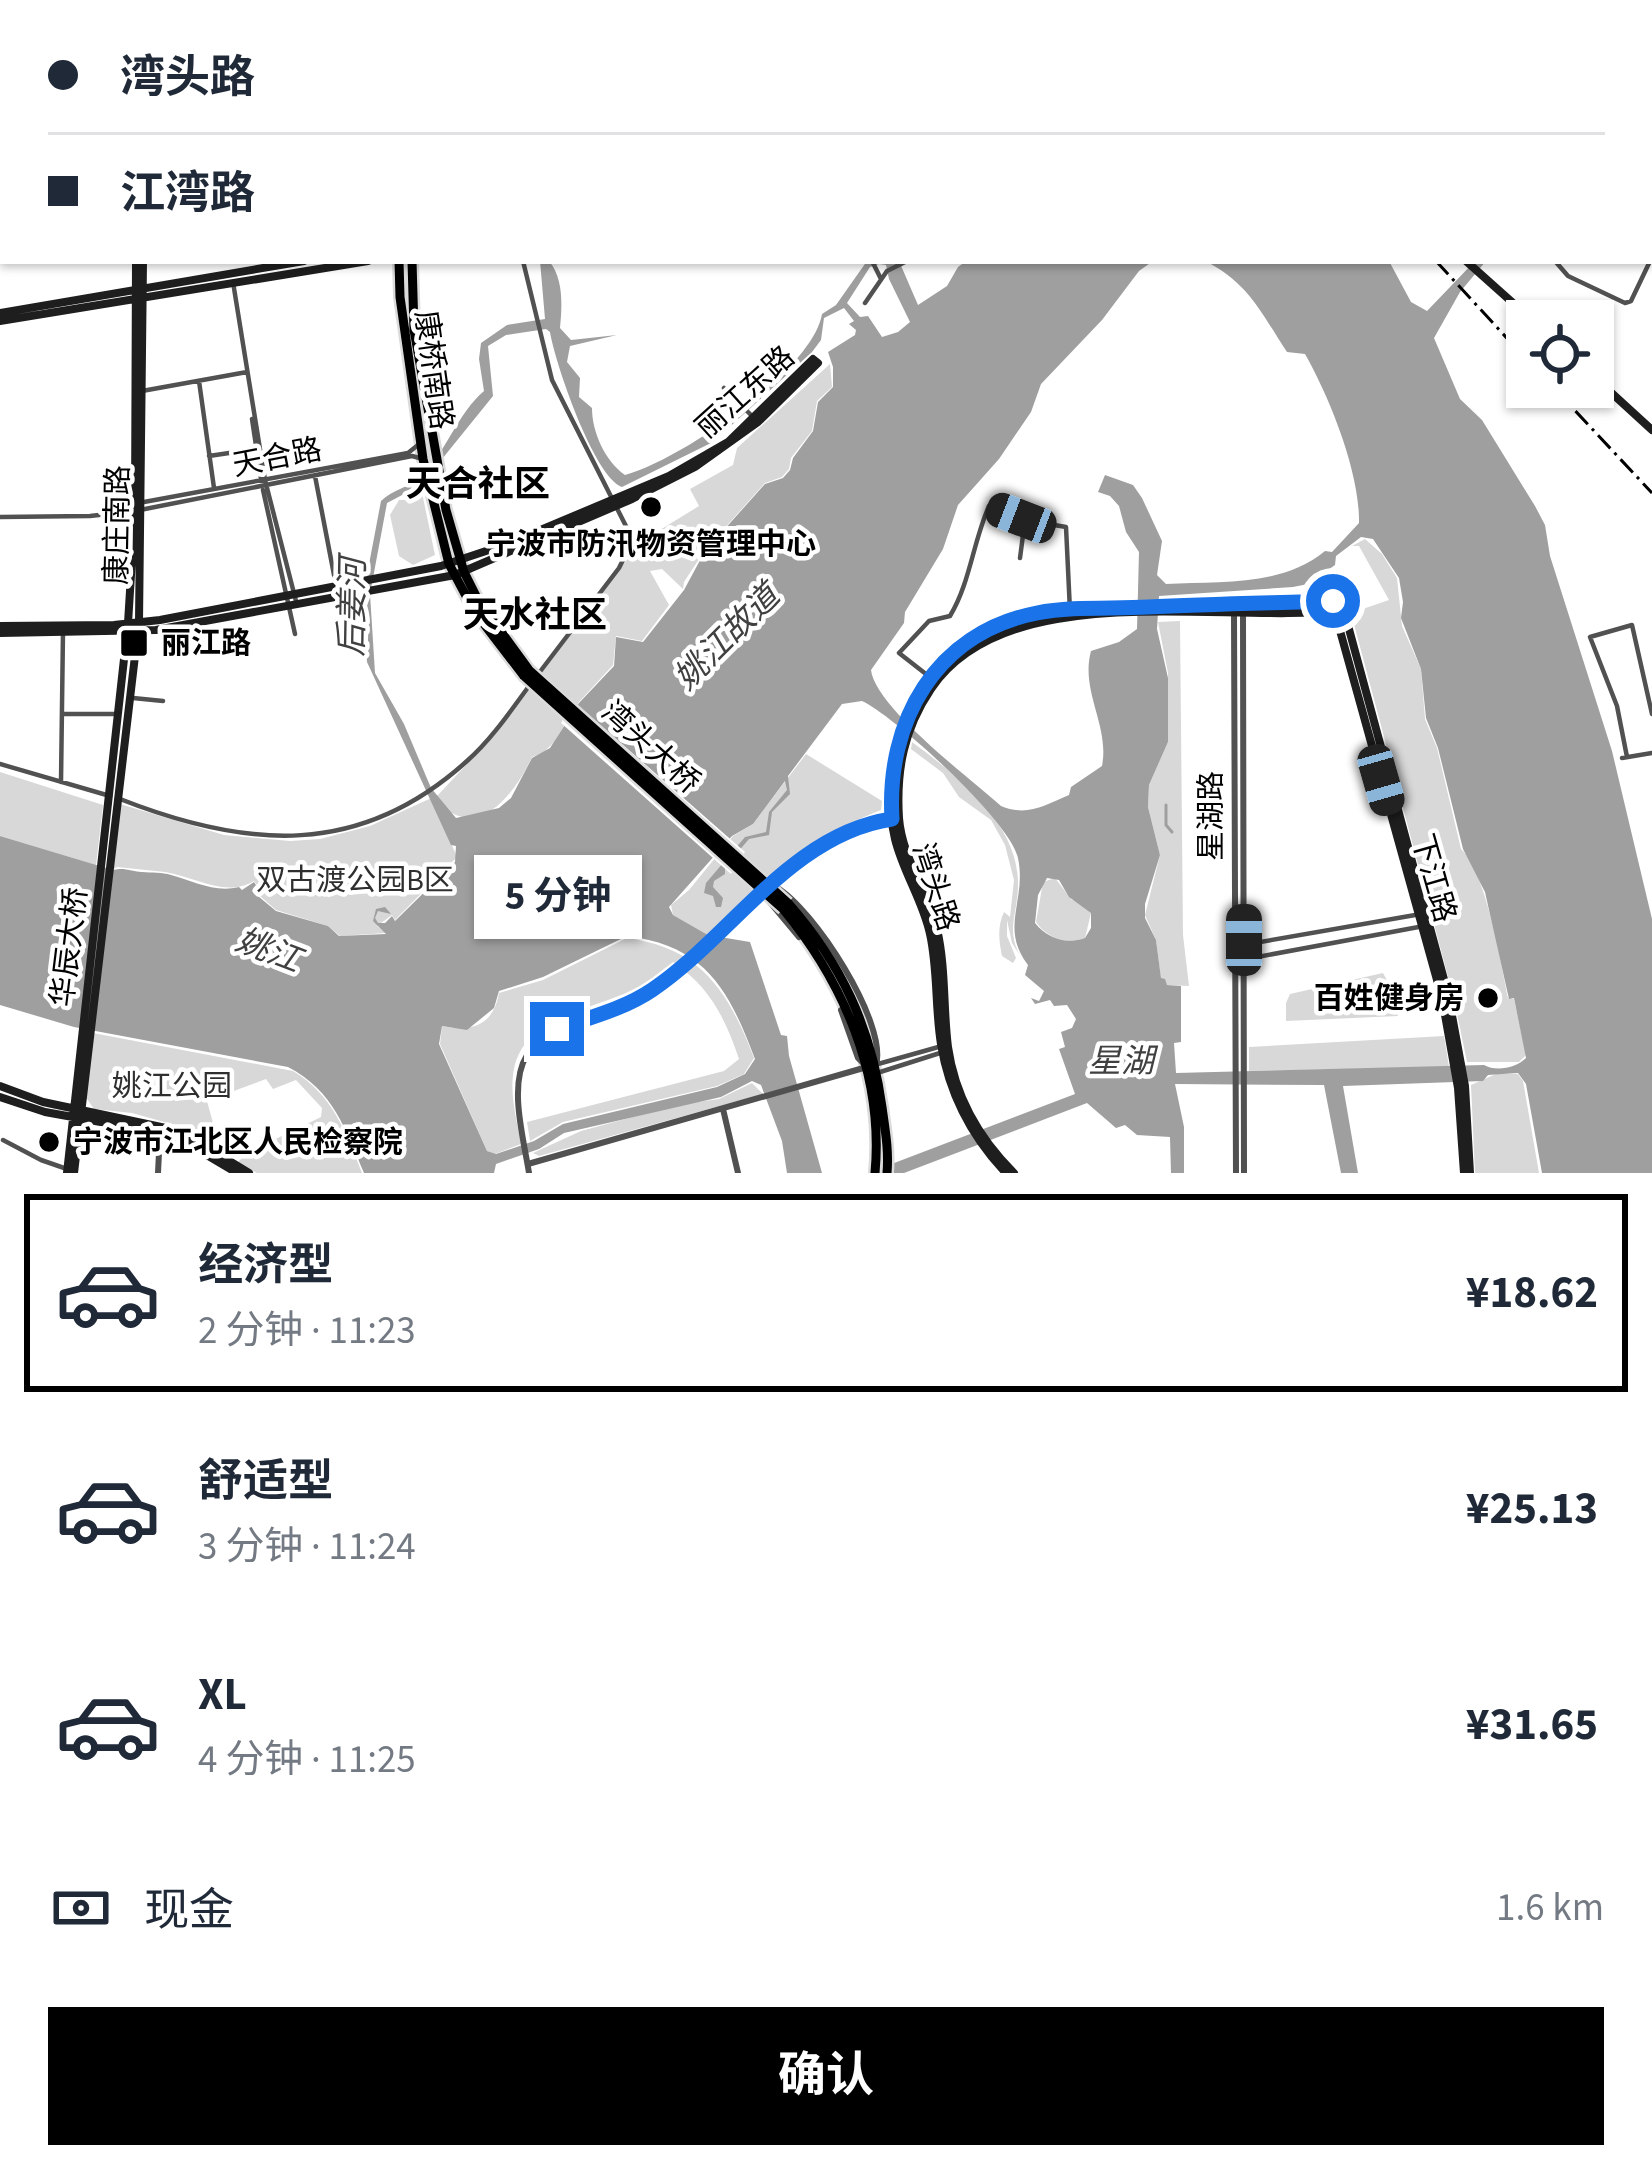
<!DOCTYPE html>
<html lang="zh">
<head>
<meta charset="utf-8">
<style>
  body { margin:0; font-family:"Source Sans 3","Noto Sans SC",sans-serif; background:#f6f6f7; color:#1f2937; height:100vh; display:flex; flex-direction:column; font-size:45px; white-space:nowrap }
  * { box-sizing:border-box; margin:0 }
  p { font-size:39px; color:#747a83 }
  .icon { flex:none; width:66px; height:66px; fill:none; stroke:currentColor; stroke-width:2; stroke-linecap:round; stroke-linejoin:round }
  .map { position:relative; height:1173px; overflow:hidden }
  .side { display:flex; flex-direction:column; background:#fff; flex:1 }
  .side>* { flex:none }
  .hud { position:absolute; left:0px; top:0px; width:1653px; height:264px; box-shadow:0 3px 9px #0004; display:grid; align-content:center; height:264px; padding:0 48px; background:#fff }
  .tools { position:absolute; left:1506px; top:300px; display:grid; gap:24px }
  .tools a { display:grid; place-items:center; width:108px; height:108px; border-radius:0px; background:#fff; box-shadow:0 3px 9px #0004; font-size:60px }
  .end { position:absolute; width:54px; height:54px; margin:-27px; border:15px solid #1a73e8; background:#fff; box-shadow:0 0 0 6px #fff }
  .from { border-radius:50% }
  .bubble { position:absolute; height:84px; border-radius:0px; background:#fff; box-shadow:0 3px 9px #0004; font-size:39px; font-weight:700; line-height:84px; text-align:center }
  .car { position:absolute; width:36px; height:72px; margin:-36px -18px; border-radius:15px; box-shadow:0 0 9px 3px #0007; background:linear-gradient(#222 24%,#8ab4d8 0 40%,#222 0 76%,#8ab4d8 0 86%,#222 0) }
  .hud b { display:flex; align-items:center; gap:42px; height:114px; font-size:45px }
  .hud b+b { border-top:3px solid #e0e1e3 }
  .hud i { width:30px; height:30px; background:#1f2937 }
  ul { padding:21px 0 0; list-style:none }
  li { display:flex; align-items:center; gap:36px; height:198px; margin:0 24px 18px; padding:0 24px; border:6px solid transparent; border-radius:0px }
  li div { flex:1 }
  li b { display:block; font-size:45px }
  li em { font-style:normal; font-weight:700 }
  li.selected { border-color:#000 }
  li>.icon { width:108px; height:108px; stroke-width:1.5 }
  .pay { display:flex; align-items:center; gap:30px; height:132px; padding:0 48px; font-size:45px }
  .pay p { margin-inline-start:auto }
  .action { display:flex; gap:24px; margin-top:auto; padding:24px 48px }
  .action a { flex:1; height:138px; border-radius:0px; background:#000; color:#fff; font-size:48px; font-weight:700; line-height:138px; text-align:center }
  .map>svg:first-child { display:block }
  .green { fill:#d8d8d8 }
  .water { fill:#9f9f9f; fill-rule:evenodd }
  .pier { fill:#fff }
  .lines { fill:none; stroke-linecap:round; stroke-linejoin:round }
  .stream { stroke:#9f9f9f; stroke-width:3 }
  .primary-casing { stroke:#dbdbdb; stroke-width:14 }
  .minor { stroke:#515151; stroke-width:4.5 }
  .tertiary { stroke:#515151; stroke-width:6 }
  .secondary { stroke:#1e1e1e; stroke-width:8 }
  .primary { stroke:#000; stroke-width:9 }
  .rail { stroke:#000; stroke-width:3; stroke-dasharray:18 6 3 6; stroke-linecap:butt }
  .primary-bridge-casing { stroke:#dbdbdb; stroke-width:14; stroke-linecap:butt }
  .primary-bridge { stroke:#000; stroke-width:9 }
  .route { stroke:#1a73e8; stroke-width:15 }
  .poi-dot { fill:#000; stroke:#fff; stroke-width:4.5 }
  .labels { text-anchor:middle; stroke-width:9; stroke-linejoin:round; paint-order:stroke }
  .street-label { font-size:30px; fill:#000; stroke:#fff }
  .poi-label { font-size:30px; font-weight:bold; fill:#000; stroke:#fff; text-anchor:start }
  .park-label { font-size:30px; fill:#2f2f2f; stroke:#fff }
  .water-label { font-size:33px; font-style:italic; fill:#404040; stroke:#fff }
  .quarter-label { font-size:36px; font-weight:bold; fill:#000; stroke:#fff }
</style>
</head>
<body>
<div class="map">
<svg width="1652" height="1173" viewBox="0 0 1652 1173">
  <rect width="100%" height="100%" fill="#fff"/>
  <path class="green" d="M830,364L832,387L817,401L812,431L791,458L789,469L782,477L765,483L705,550L684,582L683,589L662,569L650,571L669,605L642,641L616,636L613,665L579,702L554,742L543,753L532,757C519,785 488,833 452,813L440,818L457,857L395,920L392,915L377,926L386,933L340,936L328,926L276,910L253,890L257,885L254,881C225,898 196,877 165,872C149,870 133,869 117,867L112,870L120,804L224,835L290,841L320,839L370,826L438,795L498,731L632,553L639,552L642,541L699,506L690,489L733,465L737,448Z
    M421,488L435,555L413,565L399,556L390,515L399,500H418L416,489Z
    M1365,539L1382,554L1397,578L1402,626L1421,669L1425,719L1437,748L1461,849C1486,872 1501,963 1508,998L1514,999L1526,1055L1519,1062H1467L1454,999L1351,613L1389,600L1359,546H1352Z
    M1180,621L1183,935L1189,986L1167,985L1161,979L1156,940L1145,915L1160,855L1148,807L1149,785L1168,742V673L1158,622Z
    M912,742C958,776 1019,824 1018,885C1018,913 1005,931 1021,957L1012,943L1007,920V936L1016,958L1013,963L1002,956C999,941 997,927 1004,912L1010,917L1014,880L1005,845L991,820L959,797L943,773L911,749Z
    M806,754L882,801L881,810C812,836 763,887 708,935L673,915L671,905L689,890L733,836L753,824Z
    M0,772L103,805L96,865L0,836Z
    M1055,878L1072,900L1079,901L1091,913L1085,938C1066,945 1047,938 1036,922L1043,882Z
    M627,938C702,948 729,993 754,1058L744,1074L717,1086L563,1122L530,1141L527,1122L724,1071L739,1059C725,1018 710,987 673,962C661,971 648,982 634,989C594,1010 524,1016 514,1069C509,1093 517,1121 521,1144L495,1154L487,1151L440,1044L442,1026C472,1032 493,1026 499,993L543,980Z
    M1383,973L1395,995L1398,1016L1286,1021V1003L1290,994Z
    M93,1033L293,1071C332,1094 346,1132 362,1173H257L237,1163L247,1153L321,1117L322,1108L296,1080L273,1089L266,1079L207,1101L221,1152L175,1125L132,1113L94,1109L85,1096Z
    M1444,1036L1449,1067L1249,1071V1047Z
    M1496,1074H1518L1523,1081L1539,1173H1475L1471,1085Z
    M752,1083L763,1094L539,1156L533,1153L581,1131L677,1105L719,1099Z"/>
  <path class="water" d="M540,261H549C564,279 562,306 560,328L571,340L617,335L570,346L567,362L580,378L579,397L592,408C592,432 605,461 625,475C679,461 813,370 822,314L836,305L867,261H899L918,305L947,286L958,267L966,261H1153L1139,271L1102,320L1041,384L1031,412L999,459L958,505L943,549L905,612L904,623L871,670C875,707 971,779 1001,806C1027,817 1045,805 1069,795L1071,787L1102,766C1110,726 1080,691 1091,651L1119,642L1137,629L1139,552L1126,532L1119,506L1110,496L1098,492L1105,475L1133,485L1142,498L1162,541L1157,575L1166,584C1219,581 1282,587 1325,551L1332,552L1359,523C1360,473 1330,398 1305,354L1287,352C1261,313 1249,283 1205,261H1389L1411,302L1427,311L1475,261H1486L1460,292L1434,338L1460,399L1482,420L1535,506L1545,525L1550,556L1612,751L1652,919V1173H1542L1526,1084L1518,1073L1488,1075L1483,1081L1343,1086L1358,1173H1341L1324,1085L1175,1084L1184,1127V1173H1171L1170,1137L1137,1135L1125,1125L1116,1128L1087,1103L904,1173H868L1075,1094L1059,1049L1065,1047L1061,1032L1072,1028L1076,1019L1067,1005L1054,1006L1050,1000L1035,1004L1031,998L1039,1001L1044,991L1025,975L1028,965C999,927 1027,901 1018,858C1010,821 896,717 862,701L842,704L788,776L790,794L772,812L769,835L749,839L725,867V874L714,881L713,887L723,898L721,907H716L713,896L704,893L706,883L745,837L766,832L769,812L787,790L785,781L753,824L732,836L669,907L673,915L708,935L750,942L781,1035L787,1036L789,1056L822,1173H787L782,1141L761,1085L752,1081L721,1097L564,1133L539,1149L496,1164L494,1173H364C346,1130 333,1090 288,1067L74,1027L0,1005V836L113,870C125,867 129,871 142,872C152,873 162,872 171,875C194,881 214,893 239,887L242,890L254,882L256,885L252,891L276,911L328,926L339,936L386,934L373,921L376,909L385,907L391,914L378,911L375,918L378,923H385L392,916L395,921L455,862L456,846L451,845L367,662L363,596L381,501C393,489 409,488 422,476C447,450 458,413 484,391L479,359L481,343L507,325L545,319ZM879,264L886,265L889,279L910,322L898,332L882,337L868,316L860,317L847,303L870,267ZM844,308L854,321L849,324L856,330L855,335L828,352L833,367V387L818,402L813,431L793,458L790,470L783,478L765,484L705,551L684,590L643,642L616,637L614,666L579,703L550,748L532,758L511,798L499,808L456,818L431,788L404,724L375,673L370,594L387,503L421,485L493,396L488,346L506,335L546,329L550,332C555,363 594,477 622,487L713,442L812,352L821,340L824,318ZM1361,537L1373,539L1399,578L1403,602L1401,618L1421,669L1426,718L1438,748L1463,849L1485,892L1509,999L1514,998L1526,1058C1516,1068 1496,1072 1484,1065L1176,1073L1174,1043L1181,1042V986L1167,985L1165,979L1161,978L1156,940L1145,918V904L1160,855L1148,807L1149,785L1168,742V678L1157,629L1159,596L1293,587L1308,584L1335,565L1336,556ZM1047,878L1059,880L1069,897L1091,913V928L1085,938C1066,945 1047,938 1035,923L1038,895ZM627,936C706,946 729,990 755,1059L745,1074L717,1087L563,1124L534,1141L496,1154L487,1151L439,1044L442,1026L467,1030L494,1008L499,991L543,977Z"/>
  <path class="pier" d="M573,701L745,852L731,874L561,723Z"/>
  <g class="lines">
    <path class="stream" d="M1166,805V825L1172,832"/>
    <defs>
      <path id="primary" d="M403,3V0
        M413,3V0
        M428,3L429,0
        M399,261L400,297L423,459L449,564L474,611L524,676
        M412,261L414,330L446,510L464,572L478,600L529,670
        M788,903C841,963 871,1027 882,1107C885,1129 889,1150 887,1173
        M783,909C844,983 884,1075 875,1173"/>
    </defs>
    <use href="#primary" class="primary-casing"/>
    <path class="minor" d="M850,3V0
      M880,3V0
      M1642,3L1643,0
      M1650,28L1652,29
      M1650,144L1652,145
      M1650,183L1652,179
      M1650,195L1652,196
      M523,261L552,380L633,540L619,568L539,673
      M872,261L881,279
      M1555,261L1568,276L1625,303L1631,301L1652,257
      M233,282L265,480L297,605
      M865,303L887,271L907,261
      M199,381L214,488
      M724,388L754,418
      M142,391L247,372
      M252,419L261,479
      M209,456L256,449
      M315,476L335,580
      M263,490L295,634
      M144,502L408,453L418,445
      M0,517L90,516L135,511L412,456L423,459
      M1020,558L1025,520
      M931,678L899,653L929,621L950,616C970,583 973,542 989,506L1025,520L1066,527L1070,611
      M133,698L163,701
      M62,714H116
      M1627,757L1617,706L1590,637L1632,625L1652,714
      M1622,758L1652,753
      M0,764L110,796
      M61,782L63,631
      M120,799C247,849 360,858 467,761C492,739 512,709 532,682
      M1243,945L1421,914
      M1241,960L1424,926
      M878,1064L942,1046
      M877,1073L940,1053
      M3,1140L41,1160L67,1169"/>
    <path class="tertiary" d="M710,3V0
      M917,3L934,0
      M1234,613L1236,1173
      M1243,613L1244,1173
      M776,887C813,908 888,1023 876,1065
      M769,901L799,937
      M723,1109L738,1173
      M528,1164L867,1067L858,1058L841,1010
      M158,1173L160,1132
      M529,1173C524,1140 508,1085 527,1055C552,1016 612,1016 649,992C732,938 791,834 896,819"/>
    <path class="secondary" d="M1197,0L1200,3
      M160,3L161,0
      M1466,261L1533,321
      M0,313L304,261
      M0,321L368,261
      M1593,376L1652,430
      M1334,609L1442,998L1458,1088L1464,1173
      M0,626L114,625L160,620L441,566L507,544L669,476L728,442L813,359L818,363L758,422L695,467L632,499L455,575L156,630L0,633
      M0,1086L43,1102L180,1131L249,1173
      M0,1097L45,1112L173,1135L237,1173
      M67,1173L128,623L135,511L136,261
      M74,1173L139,622L143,261
      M1006,1173C972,1137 949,1093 941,1044C935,1008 938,970 930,934C923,901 903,872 895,839C870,730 937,638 1042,612L1333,601L1343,607L1448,994L1465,1086L1470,1173
      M1014,1173C980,1139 955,1096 948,1047C943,1008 946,968 937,929C928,891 902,858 899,818C896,770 904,729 931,689C1007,575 1225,625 1343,610"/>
    <use href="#primary" class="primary"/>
    <path class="rail" d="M0,164L3,167
      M1436,261L1527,360
      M1553,387L1652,493"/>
    <defs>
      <path id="primary-bridge" d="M529,670L788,903
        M524,676L783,909"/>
    </defs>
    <use href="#primary-bridge" class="primary-bridge-casing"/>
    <use href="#primary-bridge" class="primary-bridge"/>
  </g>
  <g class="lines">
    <path class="route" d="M557,1029C588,1018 624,1009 652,990C731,937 791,834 892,819C886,722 935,633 1037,613C1072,606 1112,609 1148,607C1209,604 1271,603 1333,601"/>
  </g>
  <g class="poi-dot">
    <circle cx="651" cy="507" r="12"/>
    <rect x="119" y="628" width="30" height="30" rx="6"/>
    <circle cx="1488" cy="998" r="12"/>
    <circle cx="49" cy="1142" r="12"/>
  </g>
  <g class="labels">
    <g class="street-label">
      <text transform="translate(434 370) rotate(82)" y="10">康桥南路</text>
      <text transform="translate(745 392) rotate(-42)" y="10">丽江东路</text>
      <text transform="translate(277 457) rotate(-11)" y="10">天合路</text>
      <text transform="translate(117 525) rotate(-89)" y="10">康庄南路</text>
      <text transform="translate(651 747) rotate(42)" y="10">湾头大桥</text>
      <text transform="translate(1211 816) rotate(-90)" y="10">星湖路</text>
      <text transform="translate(1434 878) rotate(74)" y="10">下江路</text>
      <text transform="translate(936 887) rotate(72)" y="10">湾头路</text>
      <text transform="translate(69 947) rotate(-83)" y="10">华辰大桥</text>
    </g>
    <g class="poi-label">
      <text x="651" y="554" text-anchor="middle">宁波市防汛物资管理中心</text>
      <text x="161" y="653">丽江路</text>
      <text x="1464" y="1008" text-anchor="end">百姓健身房</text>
      <text x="73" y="1152">宁波市江北区人民检察院</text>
    </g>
    <g class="park-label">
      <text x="355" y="890">双古渡公园B区</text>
      <text x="172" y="1096">姚江公园</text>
    </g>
    <g class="water-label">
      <text transform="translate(351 607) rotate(-89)" y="12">后姜河</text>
      <text transform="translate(726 636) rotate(-45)" y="12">姚江故道</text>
      <text transform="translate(269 949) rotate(21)" y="12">姚江</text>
      <text x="1121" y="1072">星湖</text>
    </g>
    <g class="quarter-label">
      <text x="478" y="496">天合社区</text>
      <text x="535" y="627">天水社区</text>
    </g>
  </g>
</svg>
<div class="tools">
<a><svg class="icon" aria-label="locate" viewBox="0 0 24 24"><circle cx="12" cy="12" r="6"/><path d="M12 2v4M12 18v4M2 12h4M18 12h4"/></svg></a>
</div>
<i class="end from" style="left:1333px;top:601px"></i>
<i class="end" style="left:557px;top:1029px"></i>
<div class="bubble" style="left:474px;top:855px;width:168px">5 分钟</div>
<i class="car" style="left:1021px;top:518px;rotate:291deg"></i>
<i class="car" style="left:1381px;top:780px;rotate:164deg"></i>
<i class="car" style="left:1244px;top:940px;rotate:0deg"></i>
<div class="hud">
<b><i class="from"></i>湾头路</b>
<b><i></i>江湾路</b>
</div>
</div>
<section class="side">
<ul>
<li class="selected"><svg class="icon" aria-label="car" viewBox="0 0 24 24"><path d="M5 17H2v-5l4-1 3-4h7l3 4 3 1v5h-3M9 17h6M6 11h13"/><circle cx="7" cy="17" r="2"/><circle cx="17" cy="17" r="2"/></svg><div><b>经济型</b><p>2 分钟 · 11:23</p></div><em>¥18.62</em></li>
<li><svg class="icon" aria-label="car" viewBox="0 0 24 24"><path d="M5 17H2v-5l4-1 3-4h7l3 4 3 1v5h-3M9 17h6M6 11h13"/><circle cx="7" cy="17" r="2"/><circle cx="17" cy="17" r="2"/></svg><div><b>舒适型</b><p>3 分钟 · 11:24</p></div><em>¥25.13</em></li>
<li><svg class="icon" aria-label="car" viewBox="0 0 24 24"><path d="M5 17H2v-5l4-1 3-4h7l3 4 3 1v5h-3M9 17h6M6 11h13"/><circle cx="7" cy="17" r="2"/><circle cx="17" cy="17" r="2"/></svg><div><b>XL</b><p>4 分钟 · 11:25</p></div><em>¥31.65</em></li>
</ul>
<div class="pay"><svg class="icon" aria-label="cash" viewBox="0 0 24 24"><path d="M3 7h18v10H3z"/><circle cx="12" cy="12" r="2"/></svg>现金<p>1.6 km</p></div>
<div class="action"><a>确认</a></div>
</section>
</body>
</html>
